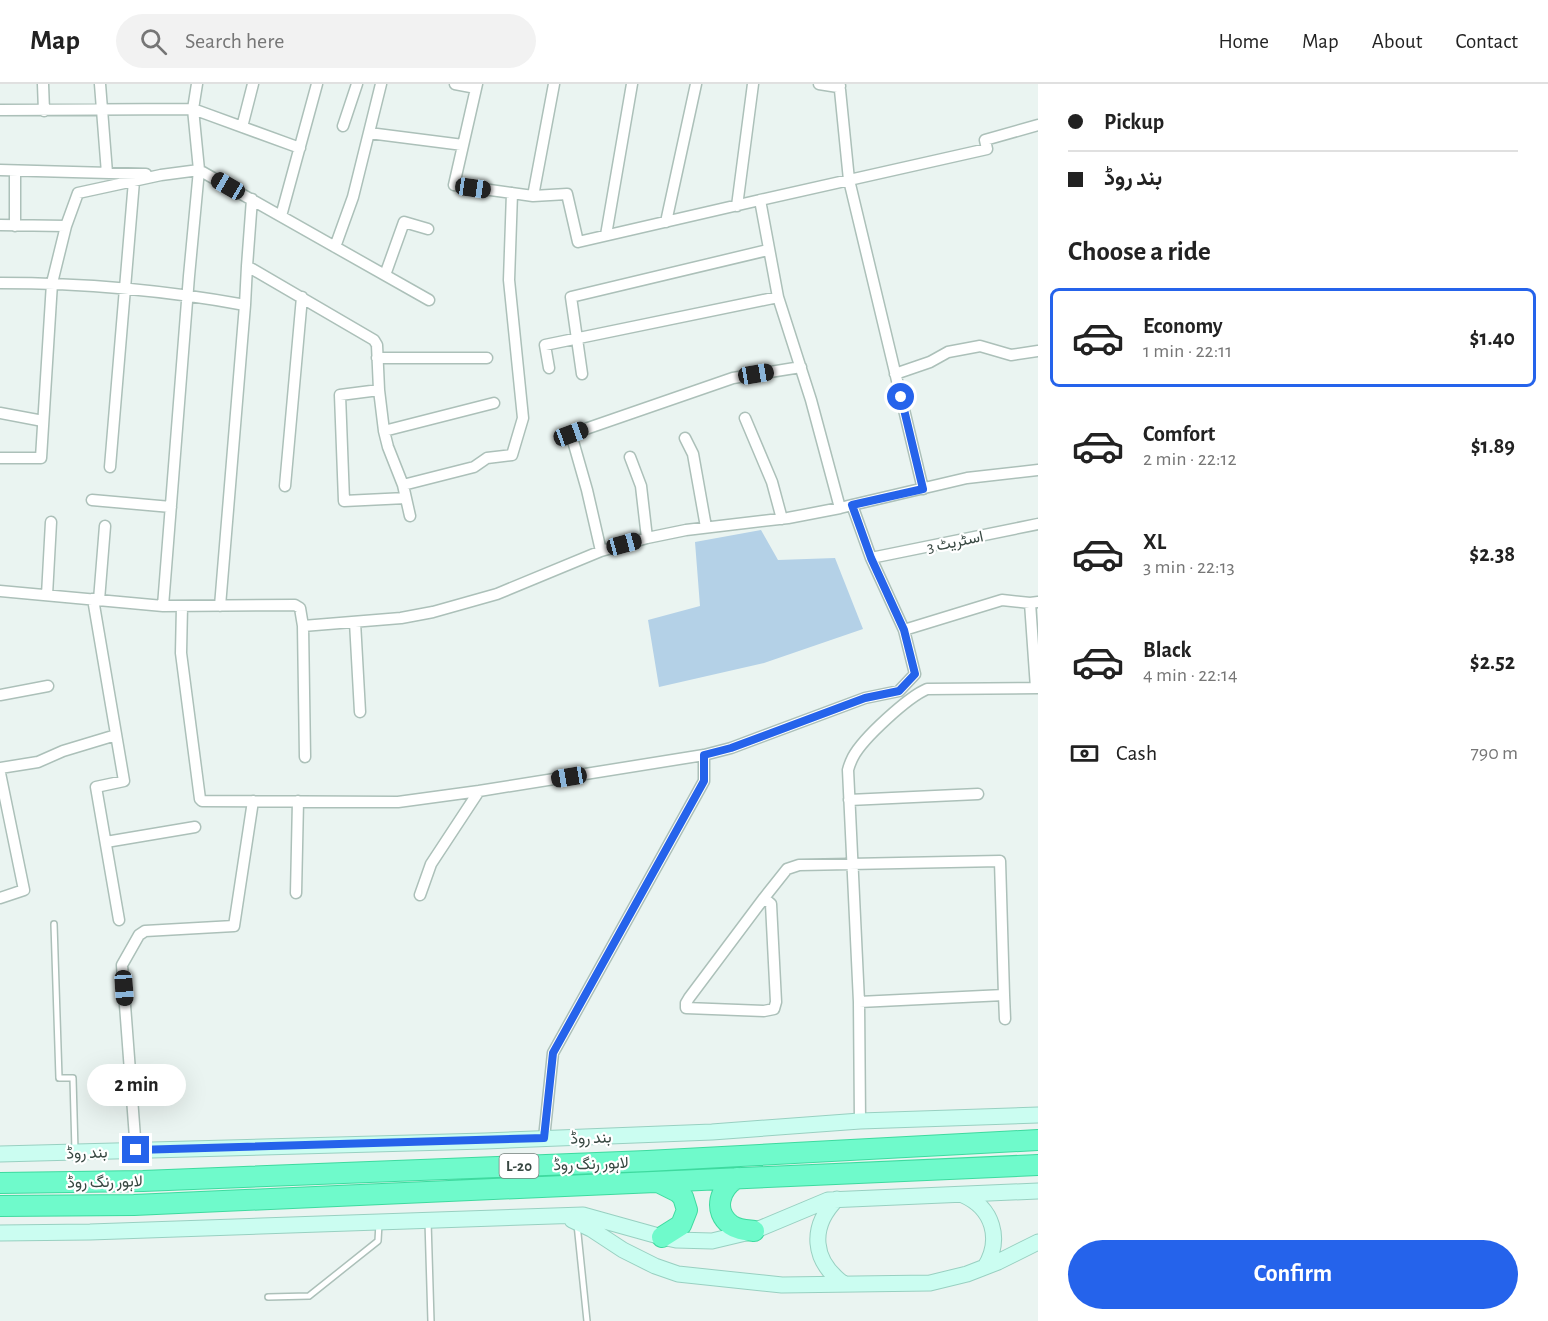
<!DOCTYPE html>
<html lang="en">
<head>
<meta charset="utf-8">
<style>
  body { margin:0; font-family:"Alegreya Sans",Vazirmatn,sans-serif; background:#f2f2f2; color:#222; height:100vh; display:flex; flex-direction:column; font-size:22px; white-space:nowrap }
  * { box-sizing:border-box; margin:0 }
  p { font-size:20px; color:#767676 }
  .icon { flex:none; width:33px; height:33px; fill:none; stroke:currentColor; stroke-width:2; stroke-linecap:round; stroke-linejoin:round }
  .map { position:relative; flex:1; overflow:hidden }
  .sheet { display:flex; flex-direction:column; background:#fff; width:510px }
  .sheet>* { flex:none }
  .hud { display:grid; align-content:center; height:132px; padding:0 30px; background:#fff }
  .end { position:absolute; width:27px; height:27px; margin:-14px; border:8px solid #2563eb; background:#fff; box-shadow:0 0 0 3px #fff }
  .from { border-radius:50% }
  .bubble { position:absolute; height:42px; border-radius:21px; background:#fff; box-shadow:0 6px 24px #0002; font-size:20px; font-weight:600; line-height:42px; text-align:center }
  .car { position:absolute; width:18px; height:36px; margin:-18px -9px; border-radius:8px; box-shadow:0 0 4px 2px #0007; background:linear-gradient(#222 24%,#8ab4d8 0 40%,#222 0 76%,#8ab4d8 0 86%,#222 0) }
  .hud b { display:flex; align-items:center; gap:21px; height:57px; font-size:22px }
  .hud b+b { border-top:2px solid #e0e0e0 }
  .hud i { width:15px; height:15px; background:#222 }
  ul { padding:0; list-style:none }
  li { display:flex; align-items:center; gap:18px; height:99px; margin:0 12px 9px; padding:0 18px; border:3px solid transparent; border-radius:9px }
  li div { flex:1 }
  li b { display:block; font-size:22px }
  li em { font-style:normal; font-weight:600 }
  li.on { border-color:#2563eb }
  li>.icon { width:54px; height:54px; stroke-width:1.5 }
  h2 { padding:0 30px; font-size:27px; line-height:72px }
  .pay { display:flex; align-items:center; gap:15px; height:66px; padding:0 30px; font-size:22px }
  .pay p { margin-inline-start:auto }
  .action { display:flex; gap:12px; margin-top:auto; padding:12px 30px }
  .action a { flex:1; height:69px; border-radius:36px; background:#2563eb; color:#fff; font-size:24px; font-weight:600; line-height:69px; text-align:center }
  header { display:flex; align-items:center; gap:36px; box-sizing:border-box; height:84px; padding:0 30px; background:#fff; border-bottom:2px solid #e0e0e0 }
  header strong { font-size:28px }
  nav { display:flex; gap:33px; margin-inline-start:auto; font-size:21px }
  .search { width:420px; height:54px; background:#f2f2f2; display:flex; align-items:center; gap:15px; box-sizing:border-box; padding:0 21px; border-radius:33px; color:#767676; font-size:22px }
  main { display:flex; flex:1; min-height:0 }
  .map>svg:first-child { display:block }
  .green { fill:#b4d1e7 }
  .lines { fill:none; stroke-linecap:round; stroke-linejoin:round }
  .lane-casing { stroke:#acc0b9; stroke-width:8 }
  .street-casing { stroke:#acc0b9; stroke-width:13 }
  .secondary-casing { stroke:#98d0c1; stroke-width:17 }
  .highway-casing { stroke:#3eda9f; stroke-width:22 }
  .lane { stroke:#fff; stroke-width:5 }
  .street { stroke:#fff; stroke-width:10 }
  .secondary { stroke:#cbfdf1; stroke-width:15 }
  .highway { stroke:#6ffacb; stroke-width:20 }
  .route { stroke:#2563eb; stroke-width:8 }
  .labels { text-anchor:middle; stroke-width:4.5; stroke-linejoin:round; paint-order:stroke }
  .shield { fill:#fff; stroke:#747f7b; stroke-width:1.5 }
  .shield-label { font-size:15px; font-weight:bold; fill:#384842 }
  .street-label { font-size:16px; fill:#384842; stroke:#fff }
</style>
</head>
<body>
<header>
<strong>Map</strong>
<div class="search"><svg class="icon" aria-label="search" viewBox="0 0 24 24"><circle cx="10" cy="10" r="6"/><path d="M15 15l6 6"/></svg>Search here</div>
<nav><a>Home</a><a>Map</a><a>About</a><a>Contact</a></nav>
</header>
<main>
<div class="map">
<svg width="1038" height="1237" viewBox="0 0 1038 1237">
  <rect width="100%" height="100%" fill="#eaf4f1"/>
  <path class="green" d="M761,446L778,476L835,474L863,545L764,579L659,603L648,536L700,522L695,458Z"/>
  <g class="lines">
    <defs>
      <path id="lane" d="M54,840L59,994H73L75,1067
        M428,1137L431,1237
        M577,1140L587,1237
        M268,1213L309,1212L378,1157L379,1139"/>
      <path id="street" d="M43,0L44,27
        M100,0L107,89
        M455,0L476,4
        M477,0L454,101L533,112
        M554,0L533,112L567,110L578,158L760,116
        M819,0L838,3L840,2
        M836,0L840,6L849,96L923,405
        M0,26L193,25L300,64
        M343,42L357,0
        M242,43L253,0
        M369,49L463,61
        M0,86L146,90
        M15,87V142
        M737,122L753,0
        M281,132L317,0
        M666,138L696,0
        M0,141L66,142L78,109L161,91L199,86L429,216
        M606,151L632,0
        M335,163L353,113L381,0
        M247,182L252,115
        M385,191L404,138L428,145
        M0,199C82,199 164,206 245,221L247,182L374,256L377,261L379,306L384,347L388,363L403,401L410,432
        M377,274H487
        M549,284L545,261L778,213
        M582,290L571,213L768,166
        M895,290L930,278L948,268L980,262L1011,271L1038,267
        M379,306L340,311L344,417L406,414
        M0,329L43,337
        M745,334L772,398L782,435
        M384,347L494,319
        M685,354L693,370L706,443
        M630,373L641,402L647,454
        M0,374H41L52,199L66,142
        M110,383L134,97
        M403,401L474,383L487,374L512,371L523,334L509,196L512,109
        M285,402L302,213
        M92,416L171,423
        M852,421L967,394L1038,386
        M601,467L587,406L571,350L733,294L801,283
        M871,474L1038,440
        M0,507L163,522L295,521L300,524L303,542L401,534L433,528L497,510L601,467L647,454L686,446L788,434L840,424
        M47,511L51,438
        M93,515L124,697L96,703L119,836
        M99,516L105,442
        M1030,519L1036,604
        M163,522L189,192L199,86L193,25L197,0
        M182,522L181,569L200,715L202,717L398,718L479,707L704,671L731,664L865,614L899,607L915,590L904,546L1002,516L1030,519L1038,518
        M220,522L245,221
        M355,538L360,628
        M303,542L305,673
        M904,546L871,474L852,421L840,424L811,316L778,213L760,116L987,65L985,56L1038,41
        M0,611L48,602
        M0,684L38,678L63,667L116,651
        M0,689L24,806L0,814
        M849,716L978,710
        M106,758L195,743
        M296,809L298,717
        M420,811L431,780L479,707
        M764,814L689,914L686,919V924L764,927L774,925L776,918L771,820L764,814L787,785L799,781L1000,777L1004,911
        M859,918L1004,911L1005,935
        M860,1037L859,918L848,686C849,682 851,677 853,673C863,654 908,613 927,605L1038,604
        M544,1054L553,969L704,697V671
        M136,1067L122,881L139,851L145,847L234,842L253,717"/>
      <path id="secondary" d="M0,1070L485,1057L712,1048L860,1037L1038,1031
        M963,1111C993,1124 1002,1155 985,1183
        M837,1115C809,1143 812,1177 844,1200
        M572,1136L591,1145L623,1166L655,1182L678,1190L782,1201L930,1199L967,1190L998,1178L1038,1158
        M0,1149L90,1148L583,1131L662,1153L676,1156L712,1157L754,1147L828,1116L1038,1107"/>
      <path id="highway" d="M737,1094C720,1104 712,1127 731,1141C738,1146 746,1146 754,1147
        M0,1099L143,1097L647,1077L1038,1056
        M660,1099L678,1108L683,1113L687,1126L681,1141L662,1153
        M0,1122L134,1121L1038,1081"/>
    </defs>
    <use href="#lane" class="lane-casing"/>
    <use href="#street" class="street-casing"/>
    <use href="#secondary" class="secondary-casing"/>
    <use href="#highway" class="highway-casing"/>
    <use href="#lane" class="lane"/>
    <use href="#street" class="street"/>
    <use href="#secondary" class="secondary"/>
    <use href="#highway" class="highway"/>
  </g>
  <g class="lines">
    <path class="route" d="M136,1066L544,1054L553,969L704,697V671L731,664L865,614L899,607L915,590L904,546L871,474L852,421L923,405L901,313"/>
  </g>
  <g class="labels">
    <rect class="shield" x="499.5" y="1070" width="39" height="24" rx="4.5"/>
    <g class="shield-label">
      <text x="519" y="1087">L-20</text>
    </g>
    <g class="street-label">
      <text transform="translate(955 457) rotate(-12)" y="6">اسٹریٹ 3</text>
      <text transform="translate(591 1053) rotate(-2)" y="6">بند روڈ</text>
      <text transform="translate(87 1068) rotate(-2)" y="6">بند روڈ</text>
      <text transform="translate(591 1079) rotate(-2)" y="6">لاہور رنگ روڈ</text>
      <text transform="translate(105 1097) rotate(-1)" y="6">لاہور رنگ روڈ</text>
    </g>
  </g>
</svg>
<i class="end from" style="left:901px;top:313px"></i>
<i class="end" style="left:136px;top:1066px"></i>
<div class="bubble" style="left:87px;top:980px;width:99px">2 min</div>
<i class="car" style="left:228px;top:102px;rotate:300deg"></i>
<i class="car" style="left:473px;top:104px;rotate:98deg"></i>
<i class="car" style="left:756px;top:290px;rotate:81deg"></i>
<i class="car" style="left:571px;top:350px;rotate:70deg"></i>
<i class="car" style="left:624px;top:460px;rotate:75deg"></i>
<i class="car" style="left:569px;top:693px;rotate:261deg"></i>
<i class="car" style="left:124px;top:904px;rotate:176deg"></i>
</div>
<section class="sheet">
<div class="hud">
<b><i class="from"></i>Pickup</b>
<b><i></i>بند روڈ</b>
</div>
<h2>Choose a ride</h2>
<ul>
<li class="on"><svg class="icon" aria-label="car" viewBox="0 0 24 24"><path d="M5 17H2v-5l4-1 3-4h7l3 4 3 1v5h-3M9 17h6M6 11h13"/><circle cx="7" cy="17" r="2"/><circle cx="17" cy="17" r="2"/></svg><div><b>Economy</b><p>1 min · 22:11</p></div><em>$1.40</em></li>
<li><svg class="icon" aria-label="car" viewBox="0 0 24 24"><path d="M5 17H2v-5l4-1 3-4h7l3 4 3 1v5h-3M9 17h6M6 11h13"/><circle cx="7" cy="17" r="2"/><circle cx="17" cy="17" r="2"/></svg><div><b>Comfort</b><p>2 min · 22:12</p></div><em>$1.89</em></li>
<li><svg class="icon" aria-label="car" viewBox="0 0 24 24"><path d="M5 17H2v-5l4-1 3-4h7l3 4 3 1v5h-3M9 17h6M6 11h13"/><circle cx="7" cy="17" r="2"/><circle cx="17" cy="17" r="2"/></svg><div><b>XL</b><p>3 min · 22:13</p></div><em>$2.38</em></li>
<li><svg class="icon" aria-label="car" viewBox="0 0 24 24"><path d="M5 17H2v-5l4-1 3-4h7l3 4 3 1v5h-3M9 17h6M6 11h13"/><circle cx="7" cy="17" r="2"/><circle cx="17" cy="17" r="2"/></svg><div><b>Black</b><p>4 min · 22:14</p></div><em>$2.52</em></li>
</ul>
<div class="pay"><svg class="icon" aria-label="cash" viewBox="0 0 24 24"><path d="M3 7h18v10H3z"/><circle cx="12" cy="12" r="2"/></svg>Cash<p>790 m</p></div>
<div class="action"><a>Confirm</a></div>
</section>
</main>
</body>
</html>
